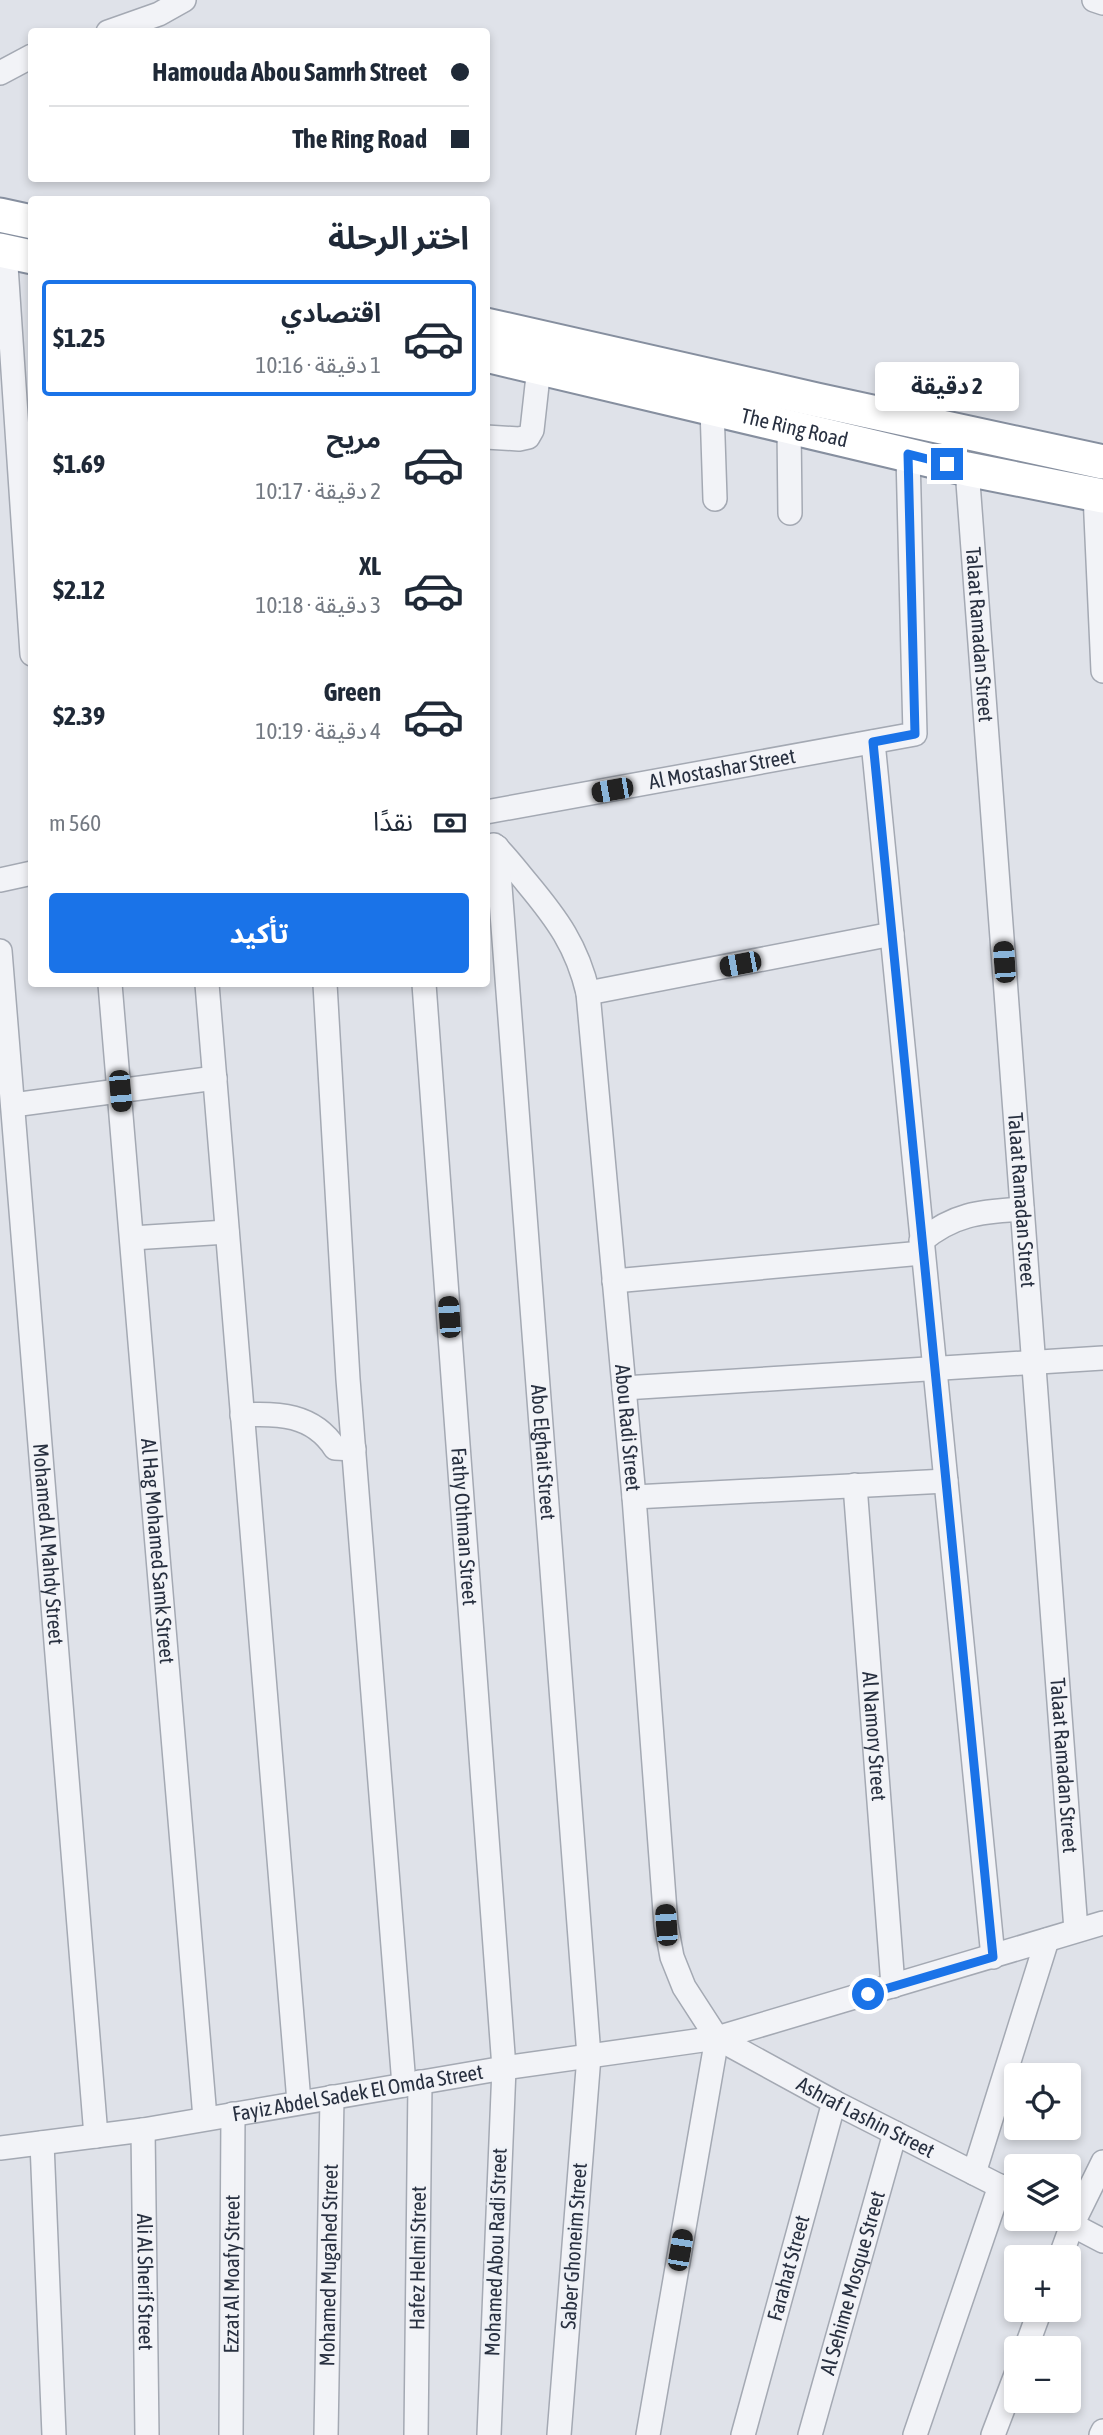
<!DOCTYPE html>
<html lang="ar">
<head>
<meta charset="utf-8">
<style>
  body { margin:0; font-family:"Asap Condensed","Noto Sans Arabic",sans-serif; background:#f2f2f3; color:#1f2937; direction:rtl; height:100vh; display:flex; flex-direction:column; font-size:26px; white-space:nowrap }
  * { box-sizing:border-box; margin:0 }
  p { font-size:23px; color:#747a83 }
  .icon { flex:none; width:38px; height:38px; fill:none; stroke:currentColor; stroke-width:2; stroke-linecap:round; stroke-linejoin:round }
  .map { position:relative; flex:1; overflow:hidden; direction:ltr }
  .sheet { position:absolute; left:28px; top:196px; width:462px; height:791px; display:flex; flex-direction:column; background:#fff; border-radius:7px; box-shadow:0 4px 10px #0003; direction:rtl }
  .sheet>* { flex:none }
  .guide { position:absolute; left:28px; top:28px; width:462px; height:154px; border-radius:7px; box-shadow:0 4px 10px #0003; direction:rtl; display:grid; align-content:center; height:154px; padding:0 21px; background:#fff }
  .buttons { position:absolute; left:1004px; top:2063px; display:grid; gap:14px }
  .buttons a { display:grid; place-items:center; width:77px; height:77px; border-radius:7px; background:#fff; box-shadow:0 4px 10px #0003; font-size:35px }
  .end { position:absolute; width:32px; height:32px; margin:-16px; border:9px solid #1a73e8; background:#fff; box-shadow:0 0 0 4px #fff }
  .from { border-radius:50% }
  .bubble { position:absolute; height:49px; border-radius:7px; background:#fff; box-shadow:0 4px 10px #0003; font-size:23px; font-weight:700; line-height:49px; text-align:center; direction:rtl }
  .car { position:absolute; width:21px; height:42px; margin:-21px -10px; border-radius:9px; box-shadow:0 0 5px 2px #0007; background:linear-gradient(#222 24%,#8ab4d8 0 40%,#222 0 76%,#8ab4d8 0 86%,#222 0) }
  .guide b { display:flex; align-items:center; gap:24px; height:66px; font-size:26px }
  .guide b+b { border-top:2px solid #e0e1e3 }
  .guide i { width:18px; height:18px; background:#1f2937 }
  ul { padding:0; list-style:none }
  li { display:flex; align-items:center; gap:21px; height:116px; margin:0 14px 10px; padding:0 7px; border:4px solid transparent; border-radius:7px }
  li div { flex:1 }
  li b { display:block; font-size:26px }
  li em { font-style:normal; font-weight:700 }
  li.on { border-color:#1a73e8 }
  li>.icon { width:63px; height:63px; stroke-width:1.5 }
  h2 { padding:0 21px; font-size:32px; line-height:84px }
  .pay { display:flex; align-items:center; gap:18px; height:77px; padding:0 21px; font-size:26px }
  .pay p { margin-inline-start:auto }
  .cta { display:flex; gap:14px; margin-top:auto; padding:14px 21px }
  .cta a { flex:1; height:80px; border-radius:7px; background:#1a73e8; color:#fff; font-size:28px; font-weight:700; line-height:80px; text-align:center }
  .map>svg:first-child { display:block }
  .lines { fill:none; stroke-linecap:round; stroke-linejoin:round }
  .minor-casing { stroke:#a4a9b3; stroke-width:26 }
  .highway-casing { stroke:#868f9f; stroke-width:37 }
  .minor { stroke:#f2f3f7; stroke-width:23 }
  .highway { stroke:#fff; stroke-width:33 }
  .route { stroke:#1a73e8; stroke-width:9 }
  .labels { text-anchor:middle; stroke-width:5; stroke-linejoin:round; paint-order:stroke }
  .street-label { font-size:21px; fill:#283040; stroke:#eef1f6 }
</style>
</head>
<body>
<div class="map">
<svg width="1103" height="2435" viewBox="0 0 1103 2435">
  <rect width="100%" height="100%" fill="#dfe2e9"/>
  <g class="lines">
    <defs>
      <g id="minor">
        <path d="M1094,0L1103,3"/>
        <path d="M108,32L159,14L184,0"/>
        <path d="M0,73L32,56"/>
        <path d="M5,251L32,654"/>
        <path d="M712,408L715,499"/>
        <path d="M789,427L790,513"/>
        <path d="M486,437L519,439L528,437L532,430L539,367"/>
        <path id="s1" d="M967,469L1076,1930"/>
        <path d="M1095,494L1103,671"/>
        <path d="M873,742L993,1957"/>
        <path id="s2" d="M486,812L915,734L908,455"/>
        <path id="s3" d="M494,845C506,856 516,870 527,883C557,919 577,946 588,993L634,1497L666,1925L672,1957L684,1987L717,2038L834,2102L1017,2195"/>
        <path id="s4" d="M497,847L589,2056L559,2435"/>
        <path d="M0,880L32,873"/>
        <path id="s5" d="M0,951L96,2136"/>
        <path id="s6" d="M110,984L205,2118"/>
        <path d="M207,984L299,2102"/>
        <path d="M325,984L348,1379L404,2085"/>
        <path id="s7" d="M424,984L504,2068L489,2435"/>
        <path d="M588,993L892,934"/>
        <path d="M13,1105L215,1078"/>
        <path d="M132,1238L227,1232"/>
        <path d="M921,1241C955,1213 981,1212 1022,1209"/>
        <path d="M614,1281L922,1253"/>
        <path d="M624,1388L1103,1358"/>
        <path d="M242,1415C278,1413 313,1414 335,1448L354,1449"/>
        <path id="s8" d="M855,1485L893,1986"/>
        <path d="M634,1497L946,1481"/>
        <path id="s9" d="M143,2130L147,2435"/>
        <path d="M42,2143L54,2435"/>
        <path id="s10" d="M0,2148L143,2130L504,2068L717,2038L1103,1923"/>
        <path d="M974,2173L1047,1940"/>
        <path d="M1061,2219L1103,2241"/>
        <path d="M1060,2258L1072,2225L1103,2162"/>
        <path d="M1026,2348L1040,2310"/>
        <path id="s11" d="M231,2435L233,2114"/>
        <path id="s12" d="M326,2435L332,2097"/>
        <path id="s13" d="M416,2435L420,2082"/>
        <path d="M648,2435L717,2038"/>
        <path id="s14" d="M743,2435L834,2102"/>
        <path id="s15" d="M810,2435L895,2133"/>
        <path d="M915,2435L1000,2186"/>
        <path d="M993,2435L1017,2372"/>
        <path d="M1101,2435L1103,2431"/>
      </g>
      <g id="highway">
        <path d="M0,215L32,222"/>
        <path d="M0,250L32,257"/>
        <path d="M486,325L817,400L1103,462"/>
        <path id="s16" d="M486,355L967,469L1103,496"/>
      </g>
    </defs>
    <use href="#minor" class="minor-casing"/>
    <use href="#highway" class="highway-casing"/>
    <use href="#minor" class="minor"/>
    <use href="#highway" class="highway"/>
  </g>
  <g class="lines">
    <path class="route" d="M868,1994L993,1957L873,742L915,734L908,454L947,464"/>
  </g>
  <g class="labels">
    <g class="street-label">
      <text dy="7" stroke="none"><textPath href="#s16" startOffset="317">The Ring Road</textPath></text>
      <text dy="7" stroke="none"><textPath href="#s1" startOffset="166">Talaat Ramadan Street</textPath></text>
      <text dy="7" stroke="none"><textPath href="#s2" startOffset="240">Al Mostashar Street</textPath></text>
      <text dy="7" stroke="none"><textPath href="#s1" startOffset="733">Talaat Ramadan Street</textPath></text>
      <text dy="7" stroke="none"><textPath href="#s3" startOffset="614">Abou Radi Street</textPath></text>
      <text dy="7" stroke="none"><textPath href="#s4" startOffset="607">Abo Elghait Street</textPath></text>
      <text dy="7" stroke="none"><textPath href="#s7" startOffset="544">Fathy Othman Street</textPath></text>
      <text dy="7" stroke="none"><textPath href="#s5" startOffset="595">Mohamed Al Mahdy Street</textPath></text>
      <text dy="7" stroke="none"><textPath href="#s6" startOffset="569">Al Hag Mohamed Samk Street</textPath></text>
      <text dy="7" stroke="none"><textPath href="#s8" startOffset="252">Al Namory Street</textPath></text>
      <text dy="7" stroke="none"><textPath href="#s1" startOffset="1300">Talaat Ramadan Street</textPath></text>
      <text dy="7" stroke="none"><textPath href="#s10" startOffset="362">Fayiz Abdel Sadek El Omda Street</textPath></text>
      <text dy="7" stroke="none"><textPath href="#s3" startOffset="1407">Ashraf Lashin Street</textPath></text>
      <text transform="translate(574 2246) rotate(-86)" y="7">Saber Ghoneim Street</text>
      <text transform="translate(496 2252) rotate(-88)" y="7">Mohamed Abou Radi Street</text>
      <text dy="7" stroke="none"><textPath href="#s13" startOffset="177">Hafez Helmi Street</textPath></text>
      <text dy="7" stroke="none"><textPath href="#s12" startOffset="170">Mohamed Mugahed Street</textPath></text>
      <text dy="7" stroke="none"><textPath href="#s14" startOffset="173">Farahat Street</textPath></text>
      <text dy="7" stroke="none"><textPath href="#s11" startOffset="161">Ezzat Al Moafy Street</textPath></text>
      <text dy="7" stroke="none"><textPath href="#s9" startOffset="152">Ali Al Sherif Street</textPath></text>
      <text dy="7" stroke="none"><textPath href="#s15" startOffset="158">Al Sehime Mosque Street</textPath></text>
    </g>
  </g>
</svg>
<div class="buttons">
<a><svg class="icon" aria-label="locate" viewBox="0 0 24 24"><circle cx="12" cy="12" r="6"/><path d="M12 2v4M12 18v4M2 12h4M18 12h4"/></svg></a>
<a><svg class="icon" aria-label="layers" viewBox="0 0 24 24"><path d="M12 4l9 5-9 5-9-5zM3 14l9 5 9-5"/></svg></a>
<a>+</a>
<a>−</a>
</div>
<i class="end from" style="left:868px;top:1994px"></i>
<i class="end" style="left:947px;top:464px"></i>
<div class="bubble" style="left:875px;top:362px;width:144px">2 دقيقة</div>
<i class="car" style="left:612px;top:790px;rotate:260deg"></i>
<i class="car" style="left:1004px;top:962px;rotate:356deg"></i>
<i class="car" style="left:740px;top:964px;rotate:259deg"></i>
<i class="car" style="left:120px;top:1091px;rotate:175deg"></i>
<i class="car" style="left:449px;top:1317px;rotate:356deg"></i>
<i class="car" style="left:666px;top:1925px;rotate:356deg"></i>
<i class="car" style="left:680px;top:2250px;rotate:10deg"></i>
<div class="guide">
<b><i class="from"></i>Hamouda Abou Samrh Street</b>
<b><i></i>The Ring Road</b>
</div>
<section class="sheet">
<h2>اختر الرحلة</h2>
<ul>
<li class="on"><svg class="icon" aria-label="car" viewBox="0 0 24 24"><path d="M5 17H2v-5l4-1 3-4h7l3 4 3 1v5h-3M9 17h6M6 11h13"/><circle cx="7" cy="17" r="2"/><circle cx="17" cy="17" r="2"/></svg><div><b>اقتصادي</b><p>1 دقيقة · 10:16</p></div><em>$1.25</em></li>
<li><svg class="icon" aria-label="car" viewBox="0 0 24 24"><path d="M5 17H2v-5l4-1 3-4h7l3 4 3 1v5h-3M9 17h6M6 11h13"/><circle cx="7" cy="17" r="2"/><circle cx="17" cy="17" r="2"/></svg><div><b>مريح</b><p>2 دقيقة · 10:17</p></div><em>$1.69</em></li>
<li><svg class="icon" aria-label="car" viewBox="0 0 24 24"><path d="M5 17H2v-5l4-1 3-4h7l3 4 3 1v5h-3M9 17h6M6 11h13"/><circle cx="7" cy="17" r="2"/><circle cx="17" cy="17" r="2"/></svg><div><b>XL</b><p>3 دقيقة · 10:18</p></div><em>$2.12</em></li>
<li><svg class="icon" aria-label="car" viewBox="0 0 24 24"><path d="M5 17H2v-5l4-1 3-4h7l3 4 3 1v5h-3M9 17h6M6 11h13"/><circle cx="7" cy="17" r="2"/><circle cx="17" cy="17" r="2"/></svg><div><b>Green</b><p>4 دقيقة · 10:19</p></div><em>$2.39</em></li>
</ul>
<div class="pay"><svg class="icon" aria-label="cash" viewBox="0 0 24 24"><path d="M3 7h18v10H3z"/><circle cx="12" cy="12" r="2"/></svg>نقدًا<p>560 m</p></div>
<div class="cta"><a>تأكيد</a></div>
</section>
</div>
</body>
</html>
